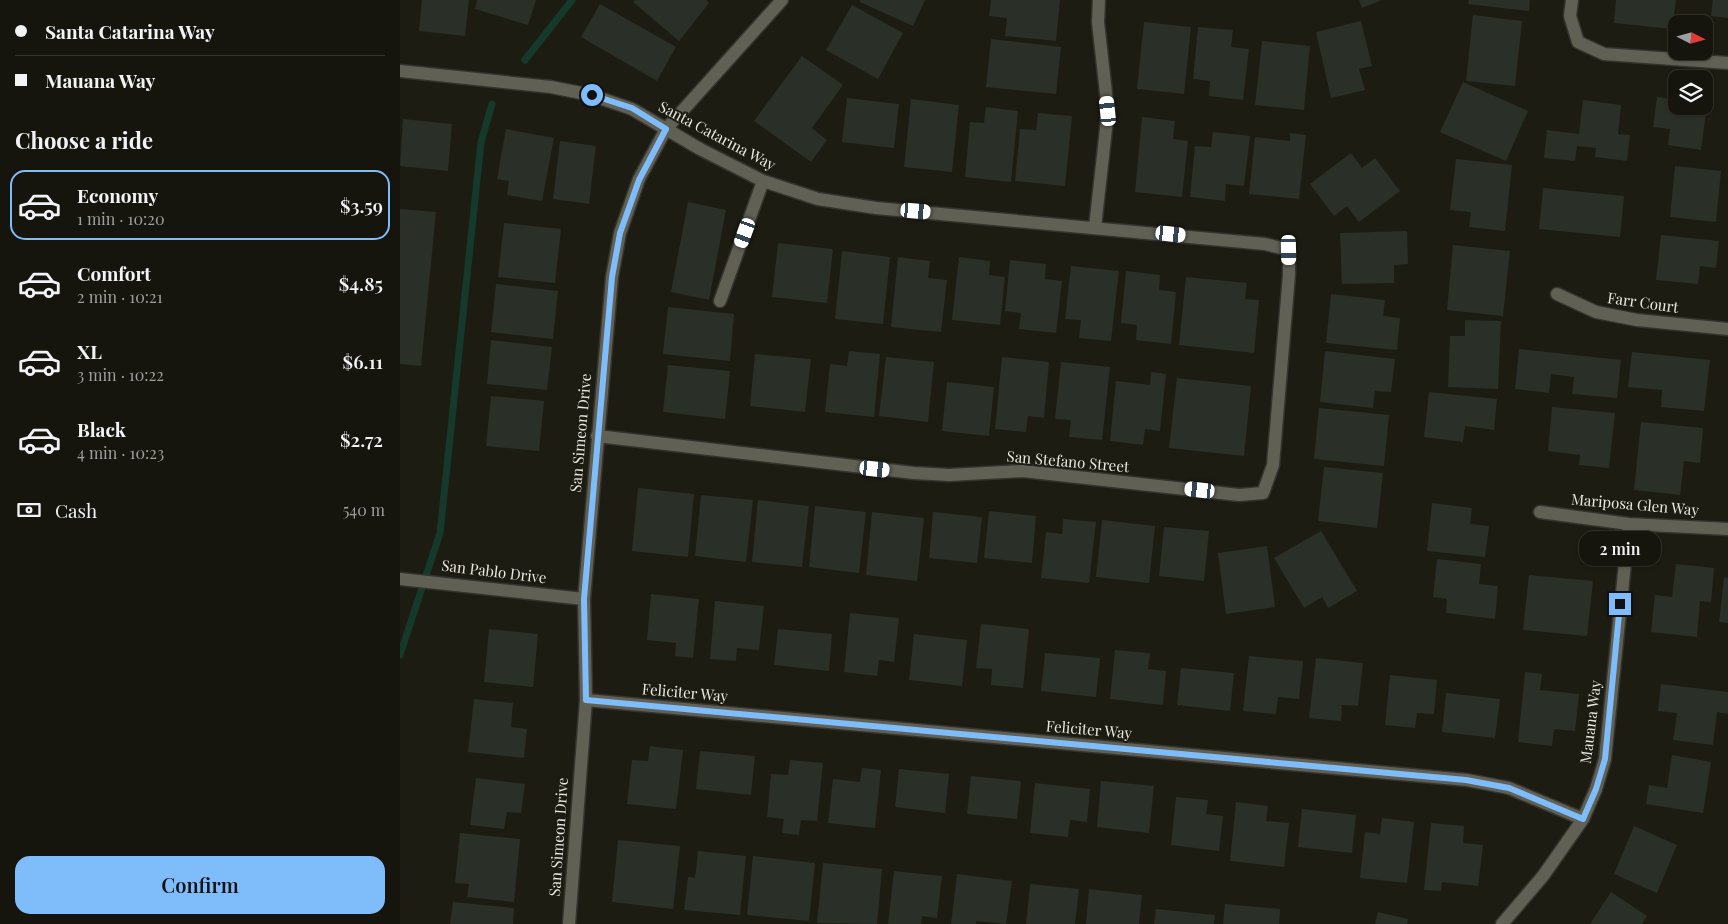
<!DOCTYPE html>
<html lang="en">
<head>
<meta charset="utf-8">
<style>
  body { margin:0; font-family:"Playfair Display",serif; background:#1e1e17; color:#f1f3f6; height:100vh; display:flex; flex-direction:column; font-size:19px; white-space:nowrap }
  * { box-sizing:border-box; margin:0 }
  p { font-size:16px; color:#9d9f9e }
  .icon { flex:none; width:28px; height:28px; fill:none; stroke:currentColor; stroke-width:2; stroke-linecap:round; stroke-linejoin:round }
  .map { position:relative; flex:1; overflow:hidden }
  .sheet { display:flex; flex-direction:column; background:#15150e; width:400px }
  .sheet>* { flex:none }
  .guide { display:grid; align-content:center; height:110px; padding:0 15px; background:#15150e }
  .needle { width:32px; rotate:96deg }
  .tools { position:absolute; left:1268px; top:15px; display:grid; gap:10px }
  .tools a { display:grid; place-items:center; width:45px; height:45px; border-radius:10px; background:#15150e; box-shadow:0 1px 4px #0004,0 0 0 1px #34342e; font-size:25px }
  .end { position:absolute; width:22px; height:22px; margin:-11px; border:6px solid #7fbdfa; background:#111; box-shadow:0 0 0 2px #111 }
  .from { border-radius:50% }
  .bubble { position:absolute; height:35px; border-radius:15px; background:#15150e; box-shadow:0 1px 4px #0004,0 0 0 1px #34342e; font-size:16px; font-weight:600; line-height:35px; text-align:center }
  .car { position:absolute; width:15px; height:30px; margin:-15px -8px; border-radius:6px; box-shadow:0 0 4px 1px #0007; background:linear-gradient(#fff 24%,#345 0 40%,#fff 0 76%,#345 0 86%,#fff 0) }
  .guide b { display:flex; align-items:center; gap:18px; height:48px; font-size:19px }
  .guide b+b { border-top:1px solid #34342e }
  .guide i { width:12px; height:12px; background:#f1f3f6 }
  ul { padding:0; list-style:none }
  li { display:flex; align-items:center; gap:15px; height:70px; margin:0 10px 8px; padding:0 5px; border:2px solid transparent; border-radius:15px }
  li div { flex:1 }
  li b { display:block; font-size:19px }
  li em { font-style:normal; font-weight:600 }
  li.active { border-color:#7fbdfa }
  li>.icon { width:45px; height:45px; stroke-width:1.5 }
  h2 { padding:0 15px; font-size:22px; line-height:60px }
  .pay { display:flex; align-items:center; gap:12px; height:55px; padding:0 15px; font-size:19px }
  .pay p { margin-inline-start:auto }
  .button { display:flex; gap:10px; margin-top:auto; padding:10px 15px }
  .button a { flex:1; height:58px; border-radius:15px; background:#7fbdfa; color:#111; font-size:20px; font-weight:600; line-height:58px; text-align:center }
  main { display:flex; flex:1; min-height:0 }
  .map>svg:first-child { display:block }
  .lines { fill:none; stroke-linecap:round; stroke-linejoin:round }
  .stream { stroke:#153a2b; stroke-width:7 }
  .building { fill:#2a3027 }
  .minor-casing { stroke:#34332f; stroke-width:15 }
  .minor { stroke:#606055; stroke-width:12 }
  .route { stroke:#7fbdfa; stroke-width:6 }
  .labels { text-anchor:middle; stroke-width:4; stroke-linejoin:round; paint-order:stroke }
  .street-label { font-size:15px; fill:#e8e8e1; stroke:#1c1c12 }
</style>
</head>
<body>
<main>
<section class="sheet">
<div class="guide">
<b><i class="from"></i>Santa Catarina Way</b>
<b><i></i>Mauana Way</b>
</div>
<h2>Choose a ride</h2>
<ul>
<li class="active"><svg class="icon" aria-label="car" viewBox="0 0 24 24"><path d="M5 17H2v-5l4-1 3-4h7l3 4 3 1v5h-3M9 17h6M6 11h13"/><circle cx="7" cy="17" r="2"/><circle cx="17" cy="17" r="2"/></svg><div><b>Economy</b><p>1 min · 10:20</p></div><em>$3.59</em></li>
<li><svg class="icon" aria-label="car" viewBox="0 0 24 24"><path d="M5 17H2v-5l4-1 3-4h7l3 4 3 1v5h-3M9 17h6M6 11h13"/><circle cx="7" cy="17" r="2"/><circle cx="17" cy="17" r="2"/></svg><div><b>Comfort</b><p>2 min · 10:21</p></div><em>$4.85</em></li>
<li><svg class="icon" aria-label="car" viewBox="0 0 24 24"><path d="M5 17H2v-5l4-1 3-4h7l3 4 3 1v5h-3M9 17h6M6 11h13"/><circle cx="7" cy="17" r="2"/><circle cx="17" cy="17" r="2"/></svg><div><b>XL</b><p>3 min · 10:22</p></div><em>$6.11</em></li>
<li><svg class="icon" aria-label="car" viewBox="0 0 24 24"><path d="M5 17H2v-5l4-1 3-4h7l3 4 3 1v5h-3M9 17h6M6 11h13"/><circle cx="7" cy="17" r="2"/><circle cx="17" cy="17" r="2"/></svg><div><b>Black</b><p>4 min · 10:23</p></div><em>$2.72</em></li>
</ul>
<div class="pay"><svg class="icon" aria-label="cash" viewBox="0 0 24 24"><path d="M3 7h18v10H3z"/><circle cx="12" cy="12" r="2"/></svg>Cash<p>540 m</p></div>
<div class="button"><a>Confirm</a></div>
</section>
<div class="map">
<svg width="1328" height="924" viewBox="0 0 1328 924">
  <rect width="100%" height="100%" fill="#1c1c12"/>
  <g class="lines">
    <path class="stream" d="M125,60L172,0
      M0,655L40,533L81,142L92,104"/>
  </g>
  <path class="building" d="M22,0H69L65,36L19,31Z
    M77,0H136L128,25L75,9Z
    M235,0H306L309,3L279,41L233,2Z
    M460,0H525L513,26L460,2Z
    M591,0H660L656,41L605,36L607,18L589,16Z
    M959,0H982L962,8Z
    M1069,0H1130L1129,11L1068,4Z
    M1216,0H1276L1272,29L1214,23Z
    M1313,0H1328V18L1311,16Z
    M200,4L276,47L257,81L181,37Z
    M452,5L503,33L478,79L426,50Z
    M1073,15L1122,21L1115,86L1066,81Z
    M961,21L972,66L959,69L965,90L931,98L916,32Z
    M744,22L791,27L784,94L737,89Z
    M798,27L833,30L831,47L849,49L843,100L809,96L810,81L793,79Z
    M591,39L661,47L656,94L586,87Z
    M862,41L910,46L904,110L855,105Z
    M402,56L443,85L412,128L427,140L411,162L354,121Z
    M1063,82L1128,111L1106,161L1040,132Z
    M1257,97L1276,100V106H1304V104H1307L1301,150L1268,145L1270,129L1253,127Z
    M447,98L499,104L494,148L442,142Z
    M511,99L559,105L552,172L504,167Z
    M1183,100L1221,105L1218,134L1230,135L1227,161L1195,157L1196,148L1177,146L1175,161L1144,158L1147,130L1179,134Z
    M586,107L618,111L611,182L565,177L570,122L584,123Z
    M638,113L672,116L665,186L615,181L620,129L636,130Z
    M742,117L775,121L773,139L788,141L782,197L735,192Z
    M3,119L52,124L48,171L0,166Z
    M106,129L154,138L142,201L107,195L109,181L97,179Z
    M813,132L850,136L844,186L826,184L825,201L790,197L795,146L811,147Z
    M890,133L906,135L899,199L849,194L855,137L890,141Z
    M160,141L196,146L189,204L153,199Z
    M951,153L962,168L975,158L1000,191L959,222L947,206L934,216L910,184Z
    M1056,159L1112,165L1105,231L1069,227L1071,212L1050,210Z
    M1275,166L1321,171L1316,222L1270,217Z
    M1143,188L1224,196L1220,237L1139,229Z
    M288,202L326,210L309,300L271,292Z
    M0,209L36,212L21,366L0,364Z
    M104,223L161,229L155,283L98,277Z
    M1007,231L1008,264L994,265V283L942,284L940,233Z
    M1261,235L1319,241L1316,268L1300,266L1298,284L1256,280Z
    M378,243L433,249L427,303L372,297Z
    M1053,245L1110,251L1103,316L1047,310Z
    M442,251L490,257L483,324L435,319Z
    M498,257L530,261L528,278L547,280L541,332L491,327Z
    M559,257L590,261L589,275L605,277L600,325L552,320Z
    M610,260L646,264L645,279L662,281L656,333L619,329L621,313L605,311Z
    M671,266L719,271L711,341L679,338L681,320L665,319Z
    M726,271L760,275L759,290L776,292L771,344L736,340L737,325L721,323Z
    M786,277L847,283L845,299L859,300L854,353L779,345Z
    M96,284L158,291L153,339L91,332Z
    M931,294L985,300L983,316L1000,318L997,350L926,343Z
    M268,307L334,314L330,361L263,354Z
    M1065,320L1101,321L1098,389L1048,387L1050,336H1065Z
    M91,340L152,347L147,390L87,384Z
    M1119,349L1221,360L1217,398L1172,394L1174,377L1151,374L1149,393L1115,389Z
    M449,351L480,354L474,417L425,412L430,364L447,366Z
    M925,351L995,359L991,392L975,391L973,408L920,402Z
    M1232,352L1310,360L1304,411L1261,407L1262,390L1228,387Z
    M355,354L411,359L405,412L350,406Z
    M486,357L534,362L528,422L479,416Z
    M602,357L649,362L644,418L628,416L626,432L595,429Z
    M661,362L710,367L702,440L669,437L671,420L655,419Z
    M268,365L330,371L325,419L263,412Z
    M751,372L766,374L760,431L745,429L743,445L710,441L716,381L750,385Z
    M777,378L851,386L844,456L769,448Z
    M547,382L594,387L589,436L542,431Z
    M1029,392L1097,399L1094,430L1065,426L1063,442L1024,437Z
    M91,396L144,401L139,451L86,446Z
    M1152,407L1215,413L1209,468L1179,465L1180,455L1148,451Z
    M919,408L989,415L984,466L914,459Z
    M1241,422L1303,428L1300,463L1284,461L1280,495L1234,490Z
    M924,467L983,473L977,528L918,521Z
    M238,488L294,494L288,557L232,551Z
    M301,495L353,500L346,562L295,556Z
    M358,500L409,506L402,567L352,562Z
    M1032,503L1072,508L1070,524L1089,526L1085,557L1027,551Z
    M415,506L466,512L459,573L409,567Z
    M589,511L636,516L632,563L584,558Z
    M472,512L524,518L517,581L466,575Z
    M533,512L582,517L577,563L529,558Z
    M663,519L696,522L689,583L641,578L646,532L662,534Z
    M702,520L755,526L749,583L696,577Z
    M764,527L809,531L804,581L759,576Z
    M921,531L957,591L928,608L922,597L904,608L874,558Z
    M867,546L875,607L826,614L818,553Z
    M1037,559L1081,564L1079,584L1098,586L1095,619L1046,613L1047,599L1033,597Z
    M1276,564L1314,568L1311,602L1300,601L1297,637L1251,632L1255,595L1272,597Z
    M1129,575L1193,581L1187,636L1123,630Z
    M1324,577L1328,578V623L1319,622Z
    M251,594L299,599L293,658L275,656L276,643L247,640Z
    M315,601L364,606L359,650L337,648L336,661L310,659Z
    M450,613L499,618L494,662L479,660L477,676L444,672Z
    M581,624L629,629L623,688L591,685L592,669L576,668Z
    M89,629L138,634L133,687L84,682Z
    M378,629L432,634L429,671L374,665Z
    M514,634L567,640L562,686L509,680Z
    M715,650L750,653L748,669L766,671L763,705L710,699Z
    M645,653L700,658L696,697L641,691Z
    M849,656L903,661L899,699L878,697L876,714L843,711Z
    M916,658L963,663L958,706L942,705L941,721L909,718Z
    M781,668L834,673L830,711L777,705Z
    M1125,672L1142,674L1140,690L1179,694L1175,731L1154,729L1152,746L1118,742Z
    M990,675L1037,680L1034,714L1017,713L1015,728L985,725Z
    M1261,684L1328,692V714L1317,712L1313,745L1273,740L1277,713L1258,711Z
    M1046,693L1100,699L1095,738L1042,732Z
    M74,699L113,703L111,727L127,729L124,758L68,752Z
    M250,746L283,750L276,809L227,804L232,760L248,761Z
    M300,751L355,756L351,795L296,789Z
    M1272,755L1311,762L1303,813L1246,804L1249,785L1267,788Z
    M390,760L423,763L417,821L401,820L399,835L382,833L384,819L367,817L371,774L388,775Z
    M462,768L481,770L475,828L428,823L433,779L460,782Z
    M499,769L549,774L545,813L495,807Z
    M571,776L621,781L617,819L567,814Z
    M76,778L125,784L121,813L107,812L104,829L70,825Z
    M701,781L754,786L749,833L697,827Z
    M635,783L690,789L687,822L670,820L668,837L630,833Z
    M776,797L808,800L806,814L823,816L819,851L771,845Z
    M836,802L868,806L866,821L889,823L884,867L830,861Z
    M902,809L956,815L952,853L898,847Z
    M982,818L1014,822L1007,883L960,878L965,832L980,834Z
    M1031,823L1064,826L1063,843L1083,845L1078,886L1042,882L1041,891L1024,890Z
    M1234,826L1277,845L1257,893L1214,874Z
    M60,833L120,839L114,902L67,897L69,884L55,883Z
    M218,840L280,846L273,909L212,902Z
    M298,851L346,856L340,915L284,910L288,877L295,878Z
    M353,856L415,863L409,921L347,915Z
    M423,863L482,869L477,924L417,923Z
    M494,871L542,876L537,918L522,916L521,924H488Z
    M557,874L612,881L606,924L576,921V924H551Z
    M630,884L679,889L675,924H626Z
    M689,889L742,895L739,924H686Z
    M1211,892L1247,916L1242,924H1190Z
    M53,902L114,908L113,924H50Z
    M825,904L880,909L879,924H823Z
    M756,909L815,915L814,924H754Z
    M978,912L1008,919L1007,924H975Z"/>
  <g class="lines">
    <defs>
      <path id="minor" d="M1172,0L1170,16L1178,42L1204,54L1328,63
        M0,71L151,87L191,95L232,109L300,149L363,181L418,199L476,208L865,244L889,250V275L873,465L863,493L839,495L623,471L549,475L514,473L197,436
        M695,227L708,111L698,22L699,0
        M1157,294L1196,312L1237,320L1328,329
        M320,301L363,181
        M1140,512L1229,524L1328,529
        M0,579L184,599
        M186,700L1067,780L1109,788L1183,819
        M169,924L186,700L184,599L212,277L220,233L239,179L266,129L382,0
        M1102,924L1143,876L1183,819L1196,789L1205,759L1229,524"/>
    </defs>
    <use href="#minor" class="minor-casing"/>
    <use href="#minor" class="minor"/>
  </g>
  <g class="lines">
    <path class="route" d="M192,95L232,108L266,129L239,180L220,233L212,277L184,599L186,700L1066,780L1109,788L1183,819L1196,789L1205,759L1220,604"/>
  </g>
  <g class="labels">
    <g class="street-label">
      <text transform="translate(317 136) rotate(28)" y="5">Santa Catarina Way</text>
      <text transform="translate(1243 303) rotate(8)" y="5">Farr Court</text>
      <text transform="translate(181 433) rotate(-85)" y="5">San Simeon Drive</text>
      <text transform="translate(668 462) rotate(5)" y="5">San Stefano Street</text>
      <text transform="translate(1235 505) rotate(5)" y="5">Mariposa Glen Way</text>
      <text transform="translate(94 572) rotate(7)" y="5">San Pablo Drive</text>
      <text transform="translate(285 693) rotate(5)" y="5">Feliciter Way</text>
      <text transform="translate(1191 722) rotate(-83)" y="5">Mauana Way</text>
      <text transform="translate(689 730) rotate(5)" y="5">Feliciter Way</text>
      <text transform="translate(159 837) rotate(-86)" y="5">San Simeon Drive</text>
    </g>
  </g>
</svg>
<div class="tools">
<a><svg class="needle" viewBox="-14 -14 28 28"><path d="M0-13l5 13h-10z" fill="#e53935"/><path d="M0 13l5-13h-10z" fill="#9d9f9e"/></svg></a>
<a><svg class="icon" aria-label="layers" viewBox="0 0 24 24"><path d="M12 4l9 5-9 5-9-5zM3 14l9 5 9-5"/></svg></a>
</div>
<i class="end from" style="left:192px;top:95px"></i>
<i class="end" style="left:1220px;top:604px"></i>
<div class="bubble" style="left:1179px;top:531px;width:82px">2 min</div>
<i class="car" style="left:708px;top:111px;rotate:354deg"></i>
<i class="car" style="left:516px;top:211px;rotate:95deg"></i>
<i class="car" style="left:345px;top:233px;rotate:200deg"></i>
<i class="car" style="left:771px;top:234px;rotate:96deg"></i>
<i class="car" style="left:889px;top:250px;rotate:179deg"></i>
<i class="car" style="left:475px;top:469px;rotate:96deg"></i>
<i class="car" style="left:800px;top:490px;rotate:276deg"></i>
</div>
</main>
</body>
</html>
